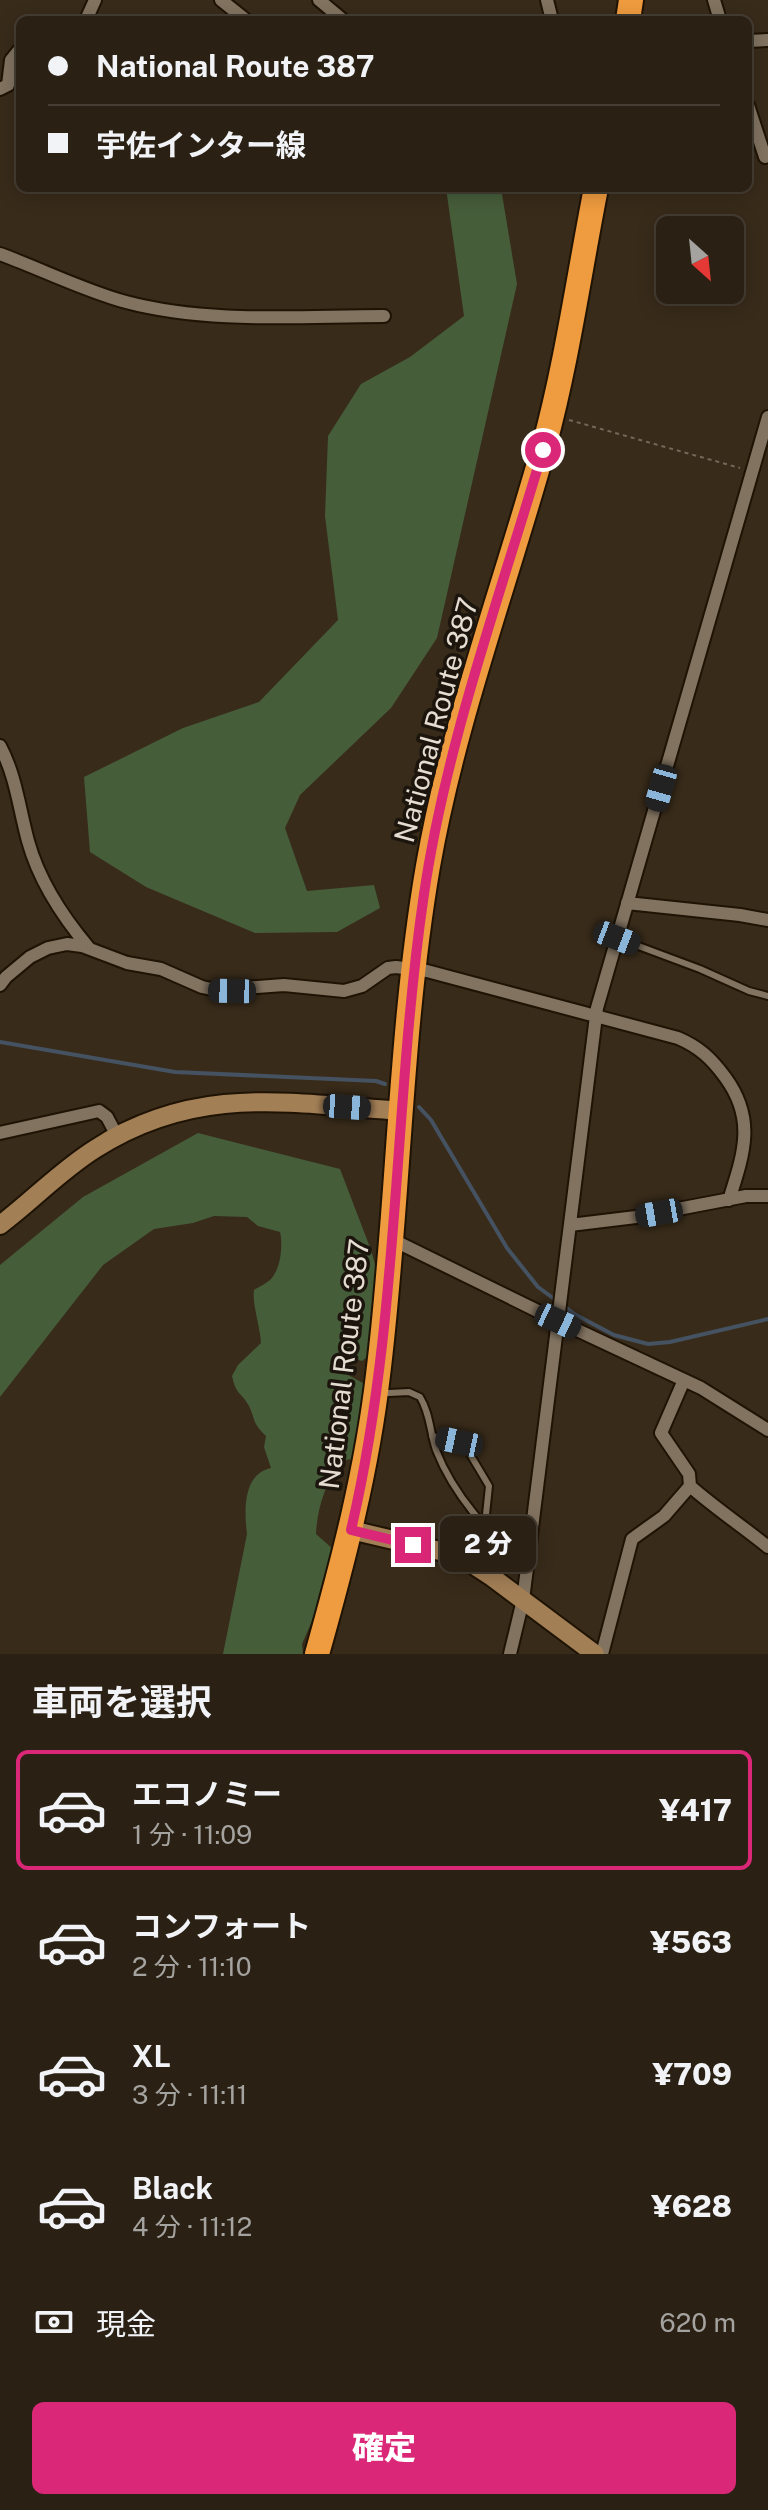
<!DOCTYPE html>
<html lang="ja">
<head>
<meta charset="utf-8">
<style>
  body { margin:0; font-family:"Public Sans","Noto Sans JP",sans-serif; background:#32281d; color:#f1f3f6; height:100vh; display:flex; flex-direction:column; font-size:30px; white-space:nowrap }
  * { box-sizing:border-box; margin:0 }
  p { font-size:26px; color:#a5a3a0 }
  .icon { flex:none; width:44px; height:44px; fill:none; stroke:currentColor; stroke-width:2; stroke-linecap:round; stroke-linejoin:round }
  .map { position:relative; height:1654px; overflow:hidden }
  .details { display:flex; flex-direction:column; background:#2a2014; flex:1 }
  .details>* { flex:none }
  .hud { position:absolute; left:16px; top:16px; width:736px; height:176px; border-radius:12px; box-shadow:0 4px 20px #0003,0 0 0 2px #463e34; display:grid; align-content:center; height:176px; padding:0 32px; background:#2a2014 }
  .needle { width:52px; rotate:153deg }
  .tools { position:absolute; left:656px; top:216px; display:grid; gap:16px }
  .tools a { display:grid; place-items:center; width:88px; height:88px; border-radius:12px; background:#2a2014; box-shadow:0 4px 20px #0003,0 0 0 2px #463e34; font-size:40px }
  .end { position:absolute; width:36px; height:36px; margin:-18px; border:10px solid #db2777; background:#fff; box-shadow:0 0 0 4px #fff }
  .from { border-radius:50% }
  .bubble { position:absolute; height:56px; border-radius:12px; background:#2a2014; box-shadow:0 4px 20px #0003,0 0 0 2px #463e34; font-size:26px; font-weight:800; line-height:56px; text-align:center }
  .car { position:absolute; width:24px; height:48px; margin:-24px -12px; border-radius:10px; box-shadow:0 0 6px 2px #0007; background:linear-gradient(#222 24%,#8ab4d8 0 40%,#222 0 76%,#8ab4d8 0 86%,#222 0) }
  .hud b { display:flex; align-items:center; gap:28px; height:76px; font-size:30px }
  .hud b+b { border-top:2px solid #463e34 }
  .hud i { width:20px; height:20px; background:#f1f3f6 }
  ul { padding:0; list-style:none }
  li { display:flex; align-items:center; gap:24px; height:120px; margin:0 16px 12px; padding:0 16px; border:4px solid transparent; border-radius:12px }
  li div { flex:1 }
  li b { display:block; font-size:30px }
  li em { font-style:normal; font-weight:800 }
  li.selected { border-color:#db2777 }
  li>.icon { width:72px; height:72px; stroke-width:1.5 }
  h2 { padding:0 32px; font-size:36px; line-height:96px }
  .pay { display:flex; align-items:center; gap:20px; height:88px; padding:0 32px; font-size:30px }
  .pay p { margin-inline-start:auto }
  .primary-button { display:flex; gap:16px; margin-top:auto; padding:16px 32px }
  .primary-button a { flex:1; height:92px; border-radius:12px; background:#db2777; color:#fff; font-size:32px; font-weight:800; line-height:92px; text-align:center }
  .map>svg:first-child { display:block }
  .forest { fill:#465d3a }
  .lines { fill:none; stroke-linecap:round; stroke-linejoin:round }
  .stream { stroke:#455261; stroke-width:4 }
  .lane-casing { stroke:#1f1304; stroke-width:10 }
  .street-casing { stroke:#1f1304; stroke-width:16 }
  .secondary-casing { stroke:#1f1304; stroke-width:22 }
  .highway-casing { stroke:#1f1304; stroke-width:28 }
  .path { stroke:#736859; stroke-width:2; stroke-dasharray:4 4; stroke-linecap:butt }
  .lane { stroke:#827360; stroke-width:6 }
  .street { stroke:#827360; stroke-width:12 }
  .secondary { stroke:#a37f56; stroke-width:18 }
  .highway { stroke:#ef9b3f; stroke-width:24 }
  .route { stroke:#db2777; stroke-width:10 }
  .labels { text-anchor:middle; stroke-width:7; stroke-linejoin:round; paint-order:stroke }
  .street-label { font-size:28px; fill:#e6ddd2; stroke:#1b150d }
</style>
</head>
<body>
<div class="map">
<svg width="768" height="1654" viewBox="0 0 768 1654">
  <rect width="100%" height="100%" fill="#382b1a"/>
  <path class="forest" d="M446,188H501L517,284L437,638L391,708L300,795L285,828L307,891L374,885L380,908L337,932L255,933L146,887L90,852L84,777L183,728L259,702L338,620L325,516L328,436L361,384L410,357L464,316Z
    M198,1133L340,1169L371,1250L382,1289L371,1354L362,1361L353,1358L341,1346L337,1364L339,1370L363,1383L365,1395L355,1455L352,1459L339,1461C326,1484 317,1508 316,1534L334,1550L322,1598L302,1644L303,1654H223L247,1534C244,1510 243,1474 271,1468L264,1447L266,1436C252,1423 256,1421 249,1406C242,1393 236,1395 232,1376L238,1365L261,1343C260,1326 252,1304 254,1290C259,1287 267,1283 271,1279C281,1268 283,1245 280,1232L258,1226L247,1217L214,1216L193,1223L154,1229L103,1265L0,1397V1265L83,1197Z"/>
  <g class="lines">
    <path class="stream" d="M0,1042L175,1072L376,1081L385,1084
      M419,1107L431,1120L507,1248L538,1287L576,1315L614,1335L648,1344L670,1342L768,1319"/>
    <defs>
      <path id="lane" d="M617,938L700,969L749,991L768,996
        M389,1393L409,1392L420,1397C430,1413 430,1432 436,1450C453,1494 490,1537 527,1565
        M432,1436L464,1444L489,1486L485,1524"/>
      <path id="street" d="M221,0L246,20
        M319,0L343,20
        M547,0L552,20
        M714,0L720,20
        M86,20L95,0
        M748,41L768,40
        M0,89L8,85L11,60L20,49
        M748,105L765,157L768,156
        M0,254C41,269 85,291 126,302C209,324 299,316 384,316
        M0,746C16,776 19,808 28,841C39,881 62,916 89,948
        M627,903L740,915L768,920
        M0,985L6,977L30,957L48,948L67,944L82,946L127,963L161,969L202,987L216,990L284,985L344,991L362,986L388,968L396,967L427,971L678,1038C699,1047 711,1058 725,1077C756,1119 744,1153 729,1200
        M0,1133L99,1111L107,1117L117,1136
        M570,1225L636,1217L746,1196H768
        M391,1239L558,1321L701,1388L768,1430
        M690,1486C715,1508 742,1526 768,1547
        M510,1654L523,1600L597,1008L768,417
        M602,1654L632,1539L664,1516L690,1486L689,1474L661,1433L684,1380"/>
      <path id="secondary" d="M0,1225C32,1201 60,1171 95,1149C196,1084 289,1103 402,1111
        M351,1530L444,1552L466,1560L492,1577L595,1654"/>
      <path id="highway" d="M628,20L631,0
        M317,1654C343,1562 367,1470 378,1375C399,1206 399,1034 428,866C453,723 505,586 544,446C567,362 579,274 596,188"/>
    </defs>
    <use href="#lane" class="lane-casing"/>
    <use href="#street" class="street-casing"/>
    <use href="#secondary" class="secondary-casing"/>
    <use href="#highway" class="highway-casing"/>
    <path class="path" d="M569,420L740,468"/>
    <use href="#lane" class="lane"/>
    <use href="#street" class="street"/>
    <use href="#secondary" class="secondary"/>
    <use href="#highway" class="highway"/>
  </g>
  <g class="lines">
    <path class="route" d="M413,1545L351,1530C400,1322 393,1105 424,894C446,744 500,596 543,450"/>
  </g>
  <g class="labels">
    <g class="street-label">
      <text transform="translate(436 720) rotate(-75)" y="10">National Route 387</text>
      <text transform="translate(344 1364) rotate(-83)" y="10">National Route 387</text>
    </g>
  </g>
</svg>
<div class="tools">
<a><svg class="needle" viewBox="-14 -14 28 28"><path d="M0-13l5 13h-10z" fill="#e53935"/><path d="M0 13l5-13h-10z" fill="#a5a3a0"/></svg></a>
</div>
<i class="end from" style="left:543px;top:450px"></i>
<i class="end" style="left:413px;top:1545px"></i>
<div class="bubble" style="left:440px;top:1516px;width:96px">2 分</div>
<i class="car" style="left:661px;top:788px;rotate:196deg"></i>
<i class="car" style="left:617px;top:938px;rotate:111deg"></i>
<i class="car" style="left:232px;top:991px;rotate:271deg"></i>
<i class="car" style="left:347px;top:1107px;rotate:94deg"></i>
<i class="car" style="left:659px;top:1213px;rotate:260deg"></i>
<i class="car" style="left:558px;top:1321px;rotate:115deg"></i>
<i class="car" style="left:459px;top:1442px;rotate:282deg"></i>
<div class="hud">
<b><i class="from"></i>National Route 387</b>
<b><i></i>宇佐インター線</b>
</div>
</div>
<section class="details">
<h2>車両を選択</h2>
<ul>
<li class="selected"><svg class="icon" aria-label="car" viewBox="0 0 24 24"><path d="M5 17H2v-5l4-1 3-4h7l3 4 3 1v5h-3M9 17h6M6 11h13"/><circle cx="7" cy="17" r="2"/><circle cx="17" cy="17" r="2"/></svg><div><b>エコノミー</b><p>1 分 · 11:09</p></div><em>¥417</em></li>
<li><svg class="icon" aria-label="car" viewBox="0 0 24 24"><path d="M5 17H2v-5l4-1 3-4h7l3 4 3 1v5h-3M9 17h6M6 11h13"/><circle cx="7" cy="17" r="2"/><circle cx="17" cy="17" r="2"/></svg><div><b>コンフォート</b><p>2 分 · 11:10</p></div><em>¥563</em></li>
<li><svg class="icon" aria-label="car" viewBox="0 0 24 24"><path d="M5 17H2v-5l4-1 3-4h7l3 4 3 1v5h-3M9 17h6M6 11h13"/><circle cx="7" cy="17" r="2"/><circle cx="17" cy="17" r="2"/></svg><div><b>XL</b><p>3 分 · 11:11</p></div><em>¥709</em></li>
<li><svg class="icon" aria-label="car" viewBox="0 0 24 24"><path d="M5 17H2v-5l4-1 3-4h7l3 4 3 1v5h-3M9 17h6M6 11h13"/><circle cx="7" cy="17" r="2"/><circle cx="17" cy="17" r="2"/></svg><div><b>Black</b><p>4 分 · 11:12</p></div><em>¥628</em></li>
</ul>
<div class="pay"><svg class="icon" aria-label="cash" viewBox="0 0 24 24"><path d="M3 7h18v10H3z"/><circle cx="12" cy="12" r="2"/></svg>現金<p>620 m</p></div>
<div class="primary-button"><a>確定</a></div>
</section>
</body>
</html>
